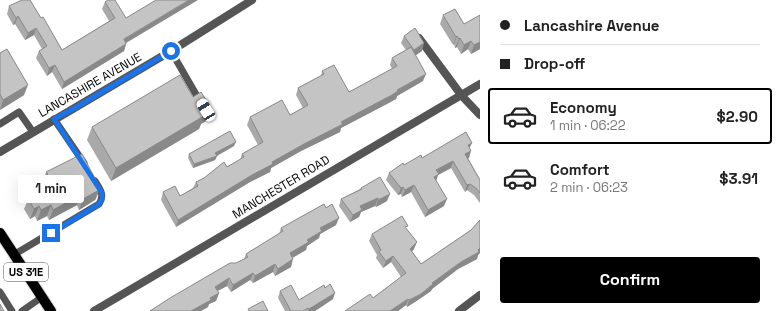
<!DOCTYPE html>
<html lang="en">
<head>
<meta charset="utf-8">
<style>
  body { margin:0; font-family:"Space Grotesk",sans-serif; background:#f6f6f6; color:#222; height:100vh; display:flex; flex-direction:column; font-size:15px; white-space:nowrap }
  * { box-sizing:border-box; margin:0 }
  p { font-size:13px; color:#767676 }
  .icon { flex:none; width:22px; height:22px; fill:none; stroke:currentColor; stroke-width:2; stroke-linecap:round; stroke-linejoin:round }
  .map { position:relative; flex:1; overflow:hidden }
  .drawer { display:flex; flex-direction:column; background:#fff; width:300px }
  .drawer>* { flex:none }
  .guide { display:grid; align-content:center; height:88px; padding:0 20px; background:#fff }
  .end { position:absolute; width:18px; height:18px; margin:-9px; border:5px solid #1a73e8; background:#fff; box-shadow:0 0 0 2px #fff }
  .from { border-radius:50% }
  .bubble { position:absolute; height:28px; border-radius:4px; background:#fff; box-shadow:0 4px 16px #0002; font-size:13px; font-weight:700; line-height:28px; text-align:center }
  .car { position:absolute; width:12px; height:24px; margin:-12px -6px; border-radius:5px; box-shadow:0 0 3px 1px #0007; background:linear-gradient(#fff 24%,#345 0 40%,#fff 0 76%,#345 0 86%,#fff 0) }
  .guide b { display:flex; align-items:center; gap:14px; height:38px; font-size:15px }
  .guide b+b { border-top:1px solid #e0e0e0 }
  .guide i { width:10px; height:10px; background:#222 }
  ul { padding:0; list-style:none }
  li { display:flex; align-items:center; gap:12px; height:56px; margin:0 8px 6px; padding:0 12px; border:2px solid transparent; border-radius:4px }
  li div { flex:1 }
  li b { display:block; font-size:15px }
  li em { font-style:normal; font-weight:700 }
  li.selected { border-color:#000 }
  li>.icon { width:36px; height:36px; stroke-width:1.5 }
  .primary-button { display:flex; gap:8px; margin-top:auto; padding:8px 20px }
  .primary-button a { flex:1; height:46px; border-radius:4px; background:#000; color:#fff; font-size:16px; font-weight:700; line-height:46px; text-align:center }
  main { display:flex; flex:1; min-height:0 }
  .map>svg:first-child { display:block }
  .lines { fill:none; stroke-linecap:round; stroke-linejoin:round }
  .primary-casing { stroke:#dbdbdb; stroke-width:12 }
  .service { stroke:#555; stroke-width:7 }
  .minor { stroke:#555; stroke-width:8 }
  .primary { stroke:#000; stroke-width:10 }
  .wall { fill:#a9a9a9 }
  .shaded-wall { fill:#898989 }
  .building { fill:#c4c4c4; stroke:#898989 }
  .route { stroke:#1a73e8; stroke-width:5 }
  .labels { text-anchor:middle; stroke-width:3; stroke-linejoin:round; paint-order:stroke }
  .shield { fill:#fff; stroke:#4c4c4c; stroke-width:1 }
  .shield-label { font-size:11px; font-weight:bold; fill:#000 }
  .street-label { font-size:12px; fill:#000; stroke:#fff }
</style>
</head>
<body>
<main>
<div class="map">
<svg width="480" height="311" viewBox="0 0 480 311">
  <rect width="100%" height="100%" fill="#fff"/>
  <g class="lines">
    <defs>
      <path id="primary" d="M0,233L51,311"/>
    </defs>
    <use href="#primary" class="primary-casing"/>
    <path class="service" d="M171,51L201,103
      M54,119L84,163
      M0,124L19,112L33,132
      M15,254L99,204C105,195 100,189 95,181
      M0,292L12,311
      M22,311L42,297"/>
    <path class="minor" d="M419,38L462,96L480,115
      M0,152L171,51L252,0
      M94,311L480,84
      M459,311L480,295"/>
    <use href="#primary" class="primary"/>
  </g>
  <path class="wall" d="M108,0L126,44L124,51L62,89L52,72L47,76L36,58L39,51L42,49L34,35L25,40L15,24L13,25L7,14L9,6L41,18L62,50L109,21L102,9L105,2Z
    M443,15L464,24L480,15V49L471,54L468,49L461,54L457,47L455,48L454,44L453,45L440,24Z
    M404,36L422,51L415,55L423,81L397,96L396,99L389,103L341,128L340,132L301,151L271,168L270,172L250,182L176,227L161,200L163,192L180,196L193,188L196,182L227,167L240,160L242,154L258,145L247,125L250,117L290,115L303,108L296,95L298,88L321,76L322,71L349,92L392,69L390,65L392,58L406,50L401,43Z
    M0,53L24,95L0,110Z
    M193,97L211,108L206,121L201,124L199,129L111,181L87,140L92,127Z
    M234,146L217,156L215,160L193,168L188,158L189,154Z
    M470,148L469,158H468L480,180V203L474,195L467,190L465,192L451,168L438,175L436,181L444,206L425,217L411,192L402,197L401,194L398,195L386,180L389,173L422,158Z
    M46,172L100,188L96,199L95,200L79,210L77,205L49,220L47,216L37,221L35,216L30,219L24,209L27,202V201L30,191L36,187L39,179L45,176Z
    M361,188L387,201L376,207L375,206L361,212L359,217L350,222L339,206L341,199L360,189Z
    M480,220V253L478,255L477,259L458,269L432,289L431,291L418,300L407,307L406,305L398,311H345L373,298L401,277L391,262L383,268L376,258L377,255L369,241L372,234L407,229L414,249L412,252L421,264L471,230Z
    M336,225L320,234L319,238L307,246L306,250L292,258L291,267L275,276L273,272L253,283L250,280L231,292L227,286L217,291L219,293L216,301L209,304L208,307L201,311L236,263L244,259L246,254L279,234L281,228Z
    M280,291L299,300L333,299L315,311H285L278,298Z"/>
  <path class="shaded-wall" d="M189,0H198L121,46L124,39Z
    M18,16L15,24L13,25L16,18Z
    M36,28L34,35L25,40L28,33Z
    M457,36L454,44L453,45L456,37Z
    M460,38L457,47L455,48L459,39Z
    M471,41L468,49L461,54L464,45Z
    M480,42V49L471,54L474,45Z
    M424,43L422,51L412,58L414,50Z
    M126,44L124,51L62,89L64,82Z
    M55,65L52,72L47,76L49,68Z
    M426,74L423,81L397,96L396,99L341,128L340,132L301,151L271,168L270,172L250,182L176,227L178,220L272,162L341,122Z
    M28,85L24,95L0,110L3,100Z
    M211,108L206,121L201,124L199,129L111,181L116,168Z
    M236,142L234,146L216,156H217L215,160L193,168L194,164Z
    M472,143L469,149L468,145Z
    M471,151L469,158L463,161L465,154Z
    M453,161L451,168L438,175L436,181L431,184L436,170Z
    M470,184L467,190L465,192L467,185Z
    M414,185L411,192L402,197L405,190Z
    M403,187L401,194L398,195L401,188Z
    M100,188L95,200L79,210L83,199Z
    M390,194L387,201L376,207L378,200Z
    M80,195L77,205L49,220L53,210Z
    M378,198L375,206L361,212L359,217L350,222L353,215L360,206Z
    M447,199L444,206L425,217L428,210Z
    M51,205L47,216L37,221L41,210Z
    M39,206L35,216L30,219L34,209Z
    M339,218L336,225L320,234L319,238L307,246L306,250L287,261L290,253L307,240L320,228Z
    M417,242L414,249L407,256L410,249Z
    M480,248V253L478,255L477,259L458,269L432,289L431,291L418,300L407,307L409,300Z
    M393,256L391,262L383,268L386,261Z
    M293,259L291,267L275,276L278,269Z
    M275,264L273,272L253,283L255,276Z
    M253,273L250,280L231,292L233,285Z
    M229,278L227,286L212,294L215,287Z
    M219,293L216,301L209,304L208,307L201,311H191L210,298Z
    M335,293L333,299L315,311H308L309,309Z
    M408,299L406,305L398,311H390Z"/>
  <path class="building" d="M22,0H30L41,18L43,17L62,50L115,18L105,2L108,0H115L126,18L156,0H189L124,39L126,44L64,82L55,65L49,68L39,51L47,46L36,28L28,33L18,16L16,18L9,6Z
    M455,9L464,24L480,15V42L474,45L471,41L464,45L460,38L459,39L457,36L456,37L443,15Z
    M415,28L424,43L414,50L404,36Z
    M411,47L426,74L397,90L398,91L392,95L341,122L343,124L304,144L272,162L273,164L252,175L178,220L163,192L175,186L180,196L198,186L196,182L204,178L224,162L227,167L244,157L242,154L263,142L250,117L282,100L290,115L308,105L298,88L324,74L322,71L334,65L349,92L397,66L392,58Z
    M7,49L28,85L3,100L0,94V53Z
    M180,75L193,97L201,92L211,108L203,113L204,116L116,168L92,127Z
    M230,131L236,142L215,153L217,156L194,164L189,154Z
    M466,132L472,143L468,145L471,151L465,154L480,180V193L476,188L470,184L467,185L453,161L436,170L439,174L434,177L447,199L428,210L414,185L405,190L403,187L401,188L389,173L403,163L404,165L421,155L422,158Z
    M82,154L100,188L99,190L83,199L80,195L53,210L51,205L41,210L39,206L34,209L28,199L33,195L30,191L42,184L39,179L48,174L46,172Z
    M380,177L390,194L378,200V198L360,206L362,210L353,215L341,199L362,189L361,188Z
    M324,204L326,208L332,204L339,218L320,228L322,231L307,240L309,242L290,253L293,259L278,269L275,264L255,276L253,273L233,285L229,278L215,287L219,293L210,298L211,300L191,311H150L170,298L230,263H236L248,257L246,254L283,231L281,228Z
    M402,216L408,226L405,227L417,242L410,249L421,264L471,230L480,220V248L478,250L479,252L461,262L432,283L433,284L421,294L409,300L408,299L390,311H345L370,294L373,298L406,273L393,256L386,261L379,252L381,250L372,234Z
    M330,284L335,293L309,309L308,308L303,311H291L280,291L291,285L299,300L324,285L325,288Z
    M263,301L268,311H249L248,309Z
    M0,304L4,311H0Z"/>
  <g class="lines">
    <path class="route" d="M51,233L99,204L102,199V193L54,119L75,108L171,51"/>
  </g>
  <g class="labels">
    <rect class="shield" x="4" y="263" width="44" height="18" rx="3"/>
    <g class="shield-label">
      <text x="26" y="276">US 31E</text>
    </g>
    <g class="street-label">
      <text transform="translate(90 85) rotate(-30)" y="4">LANCASHIRE AVENUE</text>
      <text transform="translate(281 187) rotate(-31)" y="4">MANCHESTER ROAD</text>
    </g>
  </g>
</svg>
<i class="end from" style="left:171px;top:51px"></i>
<i class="end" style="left:51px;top:233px"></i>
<div class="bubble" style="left:18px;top:175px;width:66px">1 min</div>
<i class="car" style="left:206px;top:110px;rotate:329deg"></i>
</div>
<section class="drawer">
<div class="guide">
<b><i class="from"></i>Lancashire Avenue</b>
<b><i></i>Drop-off</b>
</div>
<ul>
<li class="selected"><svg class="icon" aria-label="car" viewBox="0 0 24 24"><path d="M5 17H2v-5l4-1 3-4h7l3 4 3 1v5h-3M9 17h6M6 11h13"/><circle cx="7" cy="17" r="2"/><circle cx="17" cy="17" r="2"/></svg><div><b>Economy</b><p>1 min · 06:22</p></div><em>$2.90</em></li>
<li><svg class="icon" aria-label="car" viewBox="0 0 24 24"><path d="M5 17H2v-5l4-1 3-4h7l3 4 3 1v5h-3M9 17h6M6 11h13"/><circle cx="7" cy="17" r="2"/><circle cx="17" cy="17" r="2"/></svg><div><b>Comfort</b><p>2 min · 06:23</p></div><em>$3.91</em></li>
</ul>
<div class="primary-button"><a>Confirm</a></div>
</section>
</main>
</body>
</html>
